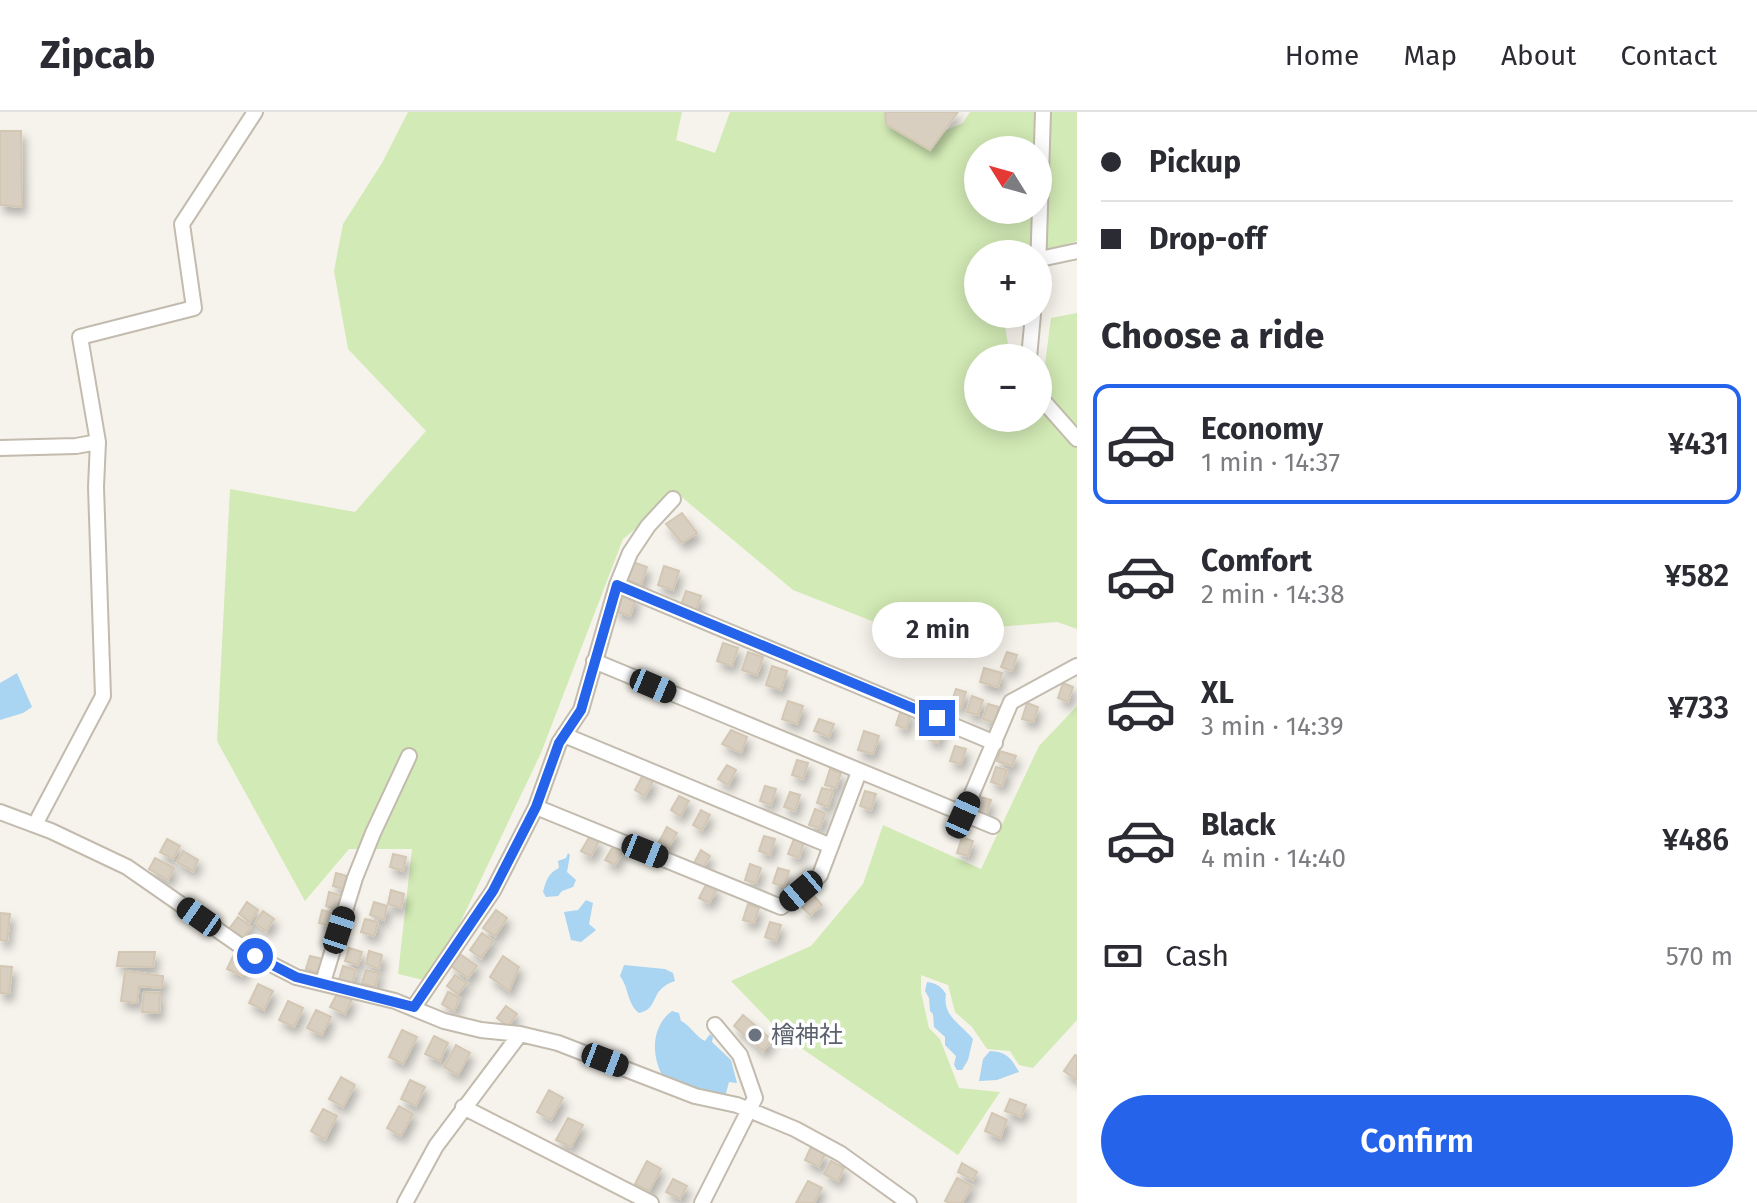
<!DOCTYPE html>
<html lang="en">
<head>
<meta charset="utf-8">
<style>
  body { margin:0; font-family:"Fira Sans","Noto Sans JP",sans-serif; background:#f7f7f7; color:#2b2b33; height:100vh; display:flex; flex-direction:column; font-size:30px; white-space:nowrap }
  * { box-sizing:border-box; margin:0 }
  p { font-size:26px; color:#7c7c81 }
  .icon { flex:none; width:44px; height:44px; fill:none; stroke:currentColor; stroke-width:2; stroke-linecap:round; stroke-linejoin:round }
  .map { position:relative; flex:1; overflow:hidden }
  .drawer { display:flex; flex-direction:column; background:#fff; width:680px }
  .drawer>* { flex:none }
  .hud { display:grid; align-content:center; height:176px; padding:0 24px; background:#fff }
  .needle { width:52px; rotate:307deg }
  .controls { position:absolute; left:964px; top:24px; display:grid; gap:16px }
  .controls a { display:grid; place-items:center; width:88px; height:88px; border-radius:50%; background:#fff; box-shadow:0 4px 20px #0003; font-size:40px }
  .end { position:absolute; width:36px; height:36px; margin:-18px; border:10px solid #2563eb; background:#fff; box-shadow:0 0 0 4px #fff }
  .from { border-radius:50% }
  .bubble { position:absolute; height:56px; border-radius:28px; background:#fff; box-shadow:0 4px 20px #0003; font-size:26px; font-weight:600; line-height:56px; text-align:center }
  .car { position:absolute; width:24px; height:48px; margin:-24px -12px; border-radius:10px; box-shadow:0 0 6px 2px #0007; background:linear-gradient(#222 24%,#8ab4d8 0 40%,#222 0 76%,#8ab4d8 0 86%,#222 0) }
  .hud b { display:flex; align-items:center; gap:28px; height:76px; font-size:30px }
  .hud b+b { border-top:2px solid #e1e1e2 }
  .hud i { width:20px; height:20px; background:#2b2b33 }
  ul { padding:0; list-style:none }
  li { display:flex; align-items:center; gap:24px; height:120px; margin:0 16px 12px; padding:0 8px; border:4px solid transparent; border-radius:16px }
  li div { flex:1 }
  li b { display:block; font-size:30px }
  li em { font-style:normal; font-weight:600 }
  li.selected { border-color:#2563eb }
  li>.icon { width:72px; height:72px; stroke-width:1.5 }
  h2 { padding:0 24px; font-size:36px; line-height:96px }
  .pay { display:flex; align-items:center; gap:20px; height:88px; padding:0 24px; font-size:30px }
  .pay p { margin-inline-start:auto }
  .action { display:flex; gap:16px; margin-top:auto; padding:16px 24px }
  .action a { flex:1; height:92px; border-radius:48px; background:#2563eb; color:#fff; font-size:32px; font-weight:600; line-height:92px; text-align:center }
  header { display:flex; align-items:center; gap:48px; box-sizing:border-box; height:112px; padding:0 40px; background:#fff; border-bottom:2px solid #e1e1e2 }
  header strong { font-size:38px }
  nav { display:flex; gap:44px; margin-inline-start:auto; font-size:28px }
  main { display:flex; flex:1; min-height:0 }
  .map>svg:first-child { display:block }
  .green { fill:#d2eab5; fill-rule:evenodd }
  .water { fill:#a9d4f2 }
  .building { fill:#d8cfc1; stroke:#d3c7b4; stroke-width:2; filter:url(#shadow) }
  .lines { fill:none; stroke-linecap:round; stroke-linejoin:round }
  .minor-casing { stroke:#c2bbae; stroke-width:18 }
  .minor { stroke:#fff; stroke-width:14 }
  .route { stroke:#2563eb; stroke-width:10 }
  .worship-dot { fill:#6b7280; stroke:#fff; stroke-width:3 }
  .labels { text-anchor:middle; stroke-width:7; stroke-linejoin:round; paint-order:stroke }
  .worship-label { font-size:24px; fill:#5b616d; stroke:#fff; text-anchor:start }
</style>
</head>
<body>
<header>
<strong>Zipcab</strong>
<nav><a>Home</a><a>Map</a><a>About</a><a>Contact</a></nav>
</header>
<main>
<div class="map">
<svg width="1077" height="1091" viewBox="0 0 1077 1091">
  <defs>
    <filter id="shadow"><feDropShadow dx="4" dy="7" stdDeviation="4" flood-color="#0004"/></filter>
  </defs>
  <rect width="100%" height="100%" fill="#f6f3ec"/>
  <path class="green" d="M408,0H682L676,28L715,41L730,0H899L932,24L963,11L970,0H1077V129L1034,142H978V202H1006L1005,213L1010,246H978V306H1038L1051,206L1077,201V517L1057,510L950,519L882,513L793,478L678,382L623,427L541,641L432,870L398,862L412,737H349L305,789L217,629L230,377L355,400L426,319L348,237L334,159L343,112L382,51ZM978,38H1038V98H978Z
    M1077,594V908L1033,956L1019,953L1010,939L987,937L972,915L955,900L948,873L921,863V880L929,916L940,927L959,976L1000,980L958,1043L785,925L731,869L811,834L863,772L883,713L981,757L1039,634Z"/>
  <path class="water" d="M17,561L32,595L23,601L0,608V571Z
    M568,741L570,743L567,760L576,768L573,775L562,779L558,784L546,785L543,780C546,769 548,761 559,756L558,749L566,746Z
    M586,788L593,791L589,812L596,818L581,830L571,828L564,800L578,798Z
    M624,853L665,857L673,861L675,869C648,878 660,897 639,901C627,892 629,876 620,864Z
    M927,870C936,871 941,874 946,882C942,904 961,912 973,927L968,948L962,958H957L954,953L956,944L945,933V925L934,915L933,902L930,899L929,886L925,879Z
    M672,899L679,901L681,909C691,914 695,924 705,929L710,922L713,925L712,930L731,948L737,971L729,970L725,985L665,968C651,947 650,915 672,899Z
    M990,939C1007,940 1011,946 1019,960L997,968L979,969L983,947Z"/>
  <path class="building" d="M885,0H958L930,38L886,12Z
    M0,19H21L22,95L0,93Z
    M682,401L697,421L682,431L666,412Z
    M633,450L647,455L641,473L627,468Z
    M664,454L679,459L673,478L658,473Z
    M686,479L701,484L696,498L681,493Z
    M621,481L636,486L630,504L615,499Z
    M723,531L738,536L732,554L717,549Z
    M748,540L763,545L757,563L742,558Z
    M1007,540L1017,543L1012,559L1001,555Z
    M772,554L787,559L781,578L766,573Z
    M984,556L1002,561L998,575L980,570Z
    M1063,571L1073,575L1068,590L1058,586Z
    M956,577L966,580L961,596L951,592Z
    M972,584L983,588L978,603L967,600Z
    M788,589L803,594L797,612L782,607Z
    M1027,591L1038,595L1033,610L1022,607Z
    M988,592L999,595L994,611L983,607Z
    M901,598L911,601L906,617L896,613Z
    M819,607L834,612L829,625L814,619Z
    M932,612L943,615L938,631L927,627Z
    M731,618L747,625L741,641L722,632Z
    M864,619L879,624L873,642L858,638Z
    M955,634L966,637L961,652L950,649Z
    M1000,639L1016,644L1012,654L997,649Z
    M797,648L808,651L803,667L792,663Z
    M727,653L736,658L728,673L718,667Z
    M996,655L1007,658L1002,674L991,670Z
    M830,657L841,661L836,676L825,673Z
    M643,663L653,669L645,684L635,678Z
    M765,674L776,677L771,693L760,689Z
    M822,676L833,679L828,695L817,691Z
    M865,679L876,682L871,698L860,694Z
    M790,680L800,683L795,699L784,695Z
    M679,684L689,689L680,704L671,698Z
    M980,685L991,688L986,704L975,700Z
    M815,697L825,701L820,716L809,713Z
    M701,698L710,703L702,718L693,713Z
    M667,715L677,721L668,736L659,730Z
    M590,724L599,729L591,744L581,739Z
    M764,724L775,727L770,743L759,739Z
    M962,725L973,729L968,744L957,741Z
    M167,727L180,734L173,747L160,740Z
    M794,727L804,730L799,746L788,742Z
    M614,733L623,739L615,753L605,748Z
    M701,738L710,744L702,758L693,753Z
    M183,739L198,748L193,759L177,750Z
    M393,742L406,745L403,759L390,755Z
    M155,746L174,756L168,768L149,757Z
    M750,752L761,756L756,771L745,768Z
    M778,756L789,759L784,775L773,771Z
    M336,761L350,765L346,778L333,774Z
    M707,771L717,777L709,791L699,786Z
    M391,778L404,782L401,796L388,792Z
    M329,780L343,784L339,798L326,794Z
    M814,784L822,793L810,803L802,795Z
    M247,790L258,798L250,810L239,802Z
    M374,790L387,794L384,808L370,803Z
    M748,792L759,796L754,811L743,808Z
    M322,798L335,802L332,815L319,811Z
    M496,798L507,806L495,824L483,816Z
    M263,799L274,807L266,819L255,811Z
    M0,801L10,802L7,829L0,828Z
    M238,805L251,815L242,827L229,817Z
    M365,807L378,810L374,824L361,820Z
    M770,810L781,813L776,829L765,825Z
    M482,821L493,829L481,846L470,838Z
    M349,836L362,840L358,853L345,849Z
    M236,838L251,845L242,864L227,857Z
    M369,839L382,843L379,857L366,852Z
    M119,840H155L153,855L117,854Z
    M460,842L477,854L468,866L451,854Z
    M310,844L323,847L319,861L306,857Z
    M503,844L519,855L509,879L490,865Z
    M0,854L12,855L9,882L0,881Z
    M343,854L356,858L352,872L339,868Z
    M366,858L379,861L375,875L362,871Z
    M125,859L163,864L162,876L139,874L137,891L121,889Z
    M455,863L467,871L458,882L447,874Z
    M258,872L273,879L264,898L249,891Z
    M144,880L160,881L159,901L142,900Z
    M338,880L352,887L345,902L330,895Z
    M448,880L460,886L454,899L442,892Z
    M288,889L303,896L294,915L279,908Z
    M506,894L517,902L508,914L497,906Z
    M316,898L331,905L322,923L307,916Z
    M743,903L772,928L763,939L734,914Z
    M402,918L417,925L403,952L389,945Z
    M434,924L448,931L440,949L425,942Z
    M456,933L470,941L458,963L444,955Z
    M1075,943L1077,944V968L1064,959Z
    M341,965L355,973L343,995L329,987Z
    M410,968L425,975L416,994L401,987Z
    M549,978L563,986L551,1008L537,1000Z
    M1010,987L1026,993L1021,1005L1005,999Z
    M399,994L413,1002L401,1024L387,1016Z
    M323,997L337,1004L325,1027L311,1019Z
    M992,1001L1007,1008L1000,1026L985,1019Z
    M568,1006L583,1013L571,1035L556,1028Z
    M811,1035L825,1042L819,1055L805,1048Z
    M647,1049L661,1057L649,1079L635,1072Z
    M831,1049L844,1056L838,1069L824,1062Z
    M962,1051L977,1060L973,1068L958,1060Z
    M957,1066L972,1074L962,1091H950L945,1089Z
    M673,1067L687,1074L680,1087L666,1080Z
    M808,1069L822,1076L814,1091H796Z"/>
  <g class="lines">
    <defs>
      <path id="minor" d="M1040,147L1077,139
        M1038,159L1043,0
        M1029,246L1033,202
        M1038,283L1077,327
        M0,336L76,334L98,330
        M617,473L995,631
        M594,549L993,714
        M564,623L831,734
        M536,695L781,795L820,763L859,660
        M0,700L51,719L127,755L255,844L296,865L395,889L444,909L481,918L520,922L558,931L695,984L737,993L795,1017L841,1042L909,1091
        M963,703L1011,590L1077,554
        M39,705L103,584L96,375L98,330L80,225L194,196L182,112L255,0
        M323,870L355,766L373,721L409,644
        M414,895L493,779L536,695L559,631L581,598L617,473L630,441L648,414L673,387
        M463,995L651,1091
        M405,1091L436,1034L520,922
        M702,1091L755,986L740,943L715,913"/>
    </defs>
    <use href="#minor" class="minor-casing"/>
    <use href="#minor" class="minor"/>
  </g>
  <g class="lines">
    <path class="route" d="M255,844L296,865L414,895L493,779L536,695L559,631L581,598L617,473L937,606"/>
  </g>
  <circle class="worship-dot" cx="755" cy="923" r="8"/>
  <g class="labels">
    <g class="worship-label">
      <text x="771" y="931">檜神社</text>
    </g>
  </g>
</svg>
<div class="controls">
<a><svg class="needle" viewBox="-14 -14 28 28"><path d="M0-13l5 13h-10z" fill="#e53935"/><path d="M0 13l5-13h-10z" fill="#7c7c81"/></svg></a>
<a>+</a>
<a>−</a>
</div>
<i class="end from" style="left:255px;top:844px"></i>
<i class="end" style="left:937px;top:606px"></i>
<div class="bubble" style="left:872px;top:490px;width:132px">2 min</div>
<i class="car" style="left:653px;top:574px;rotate:113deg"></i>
<i class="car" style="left:963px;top:703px;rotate:24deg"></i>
<i class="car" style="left:645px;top:739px;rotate:112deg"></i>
<i class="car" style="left:801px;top:779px;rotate:230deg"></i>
<i class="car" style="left:199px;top:805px;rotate:305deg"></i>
<i class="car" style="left:339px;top:818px;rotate:18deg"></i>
<i class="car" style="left:605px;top:948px;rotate:111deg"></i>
</div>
<section class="drawer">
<div class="hud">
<b><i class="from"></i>Pickup</b>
<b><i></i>Drop-off</b>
</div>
<h2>Choose a ride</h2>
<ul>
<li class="selected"><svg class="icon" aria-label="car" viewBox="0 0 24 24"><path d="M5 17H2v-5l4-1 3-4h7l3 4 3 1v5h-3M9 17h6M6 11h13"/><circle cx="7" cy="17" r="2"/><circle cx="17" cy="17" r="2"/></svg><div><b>Economy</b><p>1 min · 14:37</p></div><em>¥431</em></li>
<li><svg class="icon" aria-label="car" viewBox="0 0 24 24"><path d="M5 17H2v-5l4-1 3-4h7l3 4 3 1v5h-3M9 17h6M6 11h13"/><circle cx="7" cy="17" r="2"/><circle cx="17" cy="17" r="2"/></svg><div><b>Comfort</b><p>2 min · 14:38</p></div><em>¥582</em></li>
<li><svg class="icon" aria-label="car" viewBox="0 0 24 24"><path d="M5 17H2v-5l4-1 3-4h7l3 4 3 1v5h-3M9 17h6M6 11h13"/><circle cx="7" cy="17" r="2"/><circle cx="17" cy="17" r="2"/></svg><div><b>XL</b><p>3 min · 14:39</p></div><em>¥733</em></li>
<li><svg class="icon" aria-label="car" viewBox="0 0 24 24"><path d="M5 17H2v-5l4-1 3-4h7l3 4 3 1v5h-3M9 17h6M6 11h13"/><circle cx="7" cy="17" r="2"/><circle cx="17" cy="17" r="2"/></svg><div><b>Black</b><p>4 min · 14:40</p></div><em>¥486</em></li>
</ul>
<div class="pay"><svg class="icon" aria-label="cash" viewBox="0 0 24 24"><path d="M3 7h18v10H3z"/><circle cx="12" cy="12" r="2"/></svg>Cash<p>570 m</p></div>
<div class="action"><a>Confirm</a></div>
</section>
</main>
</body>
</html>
